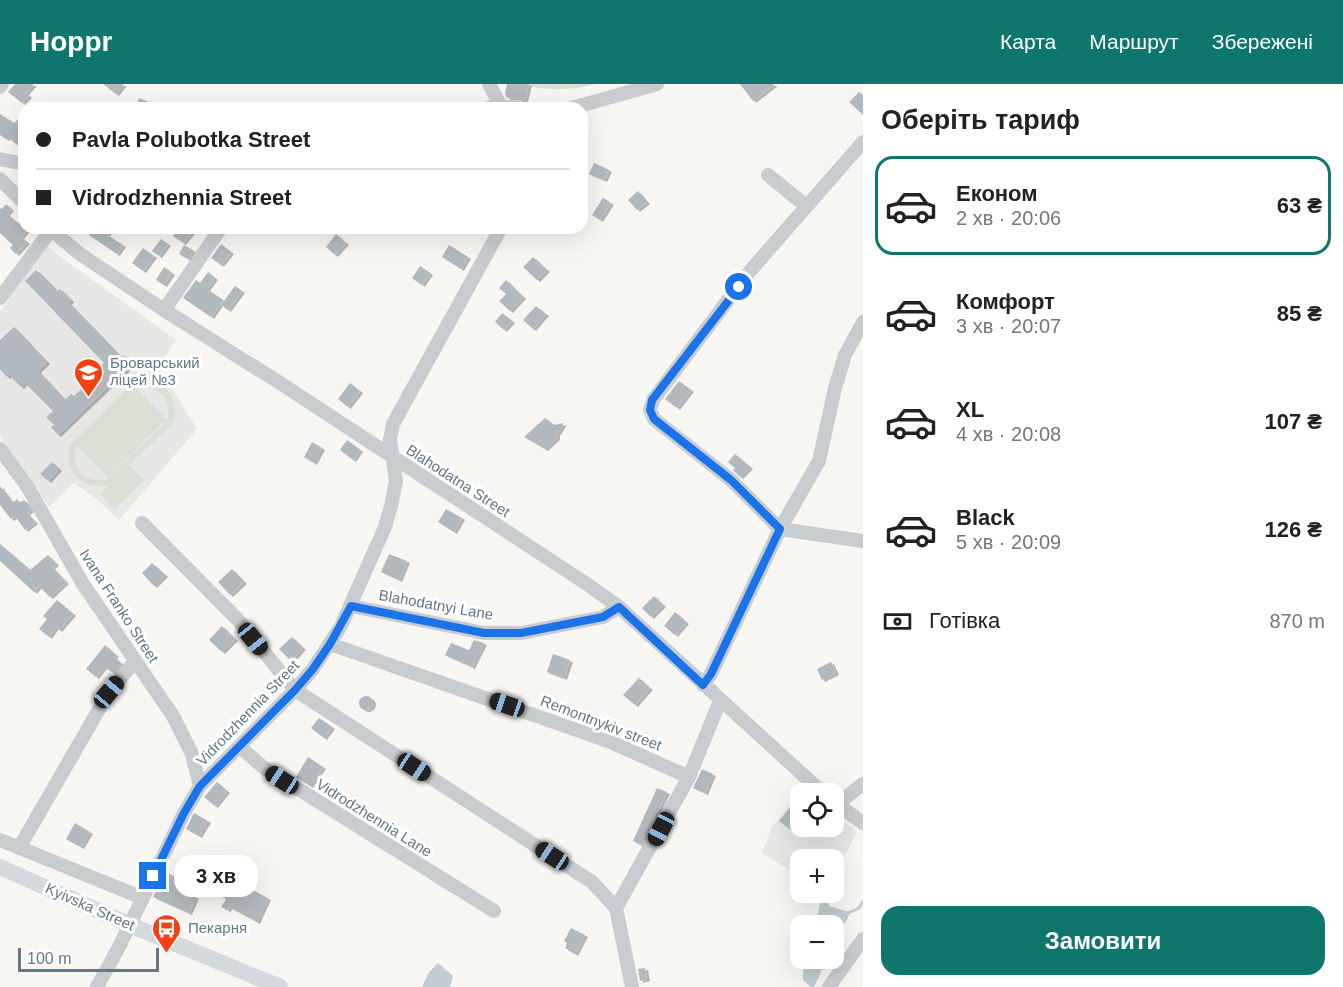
<!DOCTYPE html>
<html lang="uk">
<head>
<meta charset="utf-8">
<style>
  body { margin:0; font-family:Helvetica,sans-serif; background:#f2f2f2; color:#222; height:100vh; display:flex; flex-direction:column; font-size:22px; white-space:nowrap }
  * { box-sizing:border-box; margin:0 }
  p { font-size:20px; color:#767676 }
  .icon { flex:none; width:33px; height:33px; fill:none; stroke:currentColor; stroke-width:2; stroke-linecap:round; stroke-linejoin:round }
  .map { position:relative; flex:1; overflow:hidden }
  .details { display:flex; flex-direction:column; background:#fff; width:480px }
  .details>* { flex:none }
  .guide { position:absolute; left:18px; top:18px; width:570px; height:132px; border-radius:18px; box-shadow:0 6px 24px #0002; display:grid; align-content:center; height:132px; padding:0 18px; background:#fff }
  .buttons { position:absolute; left:790px; top:699px; display:grid; gap:12px }
  .buttons a { display:grid; place-items:center; width:54px; height:54px; border-radius:12px; background:#fff; box-shadow:0 6px 24px #0002; font-size:30px }
  .scale { position:absolute; left:18px; bottom:15px; width:141px; box-sizing:border-box; padding-left:6px; border:3px solid #627887; border-top:0; font-size:16px; line-height:21px; white-space:nowrap; color:#627887; -webkit-text-stroke:4px #fff; paint-order:stroke }
  .end { position:absolute; width:27px; height:27px; margin:-14px; border:8px solid #1a73e8; background:#fff; box-shadow:0 0 0 3px #fff }
  .from { border-radius:50% }
  .bubble { position:absolute; height:42px; border-radius:18px; background:#fff; box-shadow:0 6px 24px #0002; font-size:20px; font-weight:700; line-height:42px; text-align:center }
  .car { position:absolute; width:18px; height:36px; margin:-18px -9px; border-radius:8px; box-shadow:0 0 4px 2px #0007; background:linear-gradient(#222 24%,#8ab4d8 0 40%,#222 0 76%,#8ab4d8 0 86%,#222 0) }
  .guide b { display:flex; align-items:center; gap:21px; height:57px; font-size:22px }
  .guide b+b { border-top:2px solid #e0e0e0 }
  .guide i { width:15px; height:15px; background:#222 }
  ul { padding:0; list-style:none }
  li { display:flex; align-items:center; gap:18px; height:99px; margin:0 12px 9px; padding:0 6px; border:3px solid transparent; border-radius:18px }
  li div { flex:1 }
  li b { display:block; font-size:22px }
  li em { font-style:normal; font-weight:700 }
  li.active { border-color:#0f766e }
  li>.icon { width:54px; height:54px; stroke-width:1.5 }
  h2 { padding:0 18px; font-size:27px; line-height:72px }
  .pay { display:flex; align-items:center; gap:15px; height:66px; padding:0 18px; font-size:22px }
  .pay p { margin-inline-start:auto }
  .action { display:flex; gap:12px; margin-top:auto; padding:12px 18px }
  .action a { flex:1; height:69px; border-radius:18px; background:#0f766e; color:#fff; font-size:24px; font-weight:700; line-height:69px; text-align:center }
  header { display:flex; align-items:center; gap:36px; box-sizing:border-box; height:84px; padding:0 30px; background:#0f766e; color:#fff }
  header strong { font-size:28px }
  nav { display:flex; gap:33px; margin-inline-start:auto; font-size:21px }
  main { display:flex; flex:1; min-height:0 }
  .map>svg:first-child { display:block }
  .built { fill:#e7e8e6 }
  .green { fill:#d8dfd3; fill-rule:evenodd }
  .water { fill:#c1cdd2 }
  .lines { fill:none; stroke-linecap:round; stroke-linejoin:round }
  .stream { stroke:#c1cdd2; stroke-width:3 }
  .building { fill:#b1b9be; filter:url(#shadow) }
  .minor { stroke:#c8cccf; stroke-width:14 }
  .major { stroke:#d3d9dd; stroke-width:16 }
  .route { stroke:#1a73e8; stroke-width:8 }
  .labels { text-anchor:middle; stroke-width:6; stroke-linejoin:round; paint-order:stroke }
  .poi-label { font-size:15px; fill:#627887; stroke:#fff; text-anchor:start }
  .street-label { font-size:15px; fill:#627887; stroke:#fff }
</style>
</head>
<body>
<header>
<strong>Hoppr</strong>
<nav><a>Карта</a><a>Маршрут</a><a>Збережені</a></nav>
</header>
<main>
<div class="map">
<svg width="863" height="903" viewBox="0 0 863 903">
  <defs>
    <filter id="shadow"><feDropShadow dx="3" dy="2" stdDeviation="0" flood-color="#0004"/></filter>
  </defs>
  <rect width="100%" height="100%" fill="#f7f6f2"/>
  <path class="built" d="M46,162L176,256L159,283L197,345L119,436L97,415L74,399L49,423L0,353V227Z
    M803,705L808,709L801,710V742H834V730L857,748L834,792V776H801V793L762,769L771,744Z"/>
  <path class="green" d="M529,0H596C573,6 552,7 529,2Z
    M148,284C163,301 183,315 172,340L129,381L144,397L115,425L101,410L109,401C83,408 61,386 71,360ZM142,303C161,302 173,318 167,336L137,305ZM166,336L164,340L107,395C86,401 68,383 77,362L108,393Z"/>
  <path class="water" d="M826,817L831,823L850,828L846,838L834,845V842L819,841L817,836L820,820Z
    M804,875H827L814,903H811L803,896Z
    M438,879L453,892L450,903H422L429,888Z"/>
  <g class="lines">
    <path class="stream" d="M850,828L859,824L863,817"/>
  </g>
  <path class="building" d="M15,0H34L26,9L29,12L22,19L8,8Z
    M103,0H124L116,10Z
    M507,0H529L524,19L519,15L507,14L505,10Z
    M740,0H775L753,17Z
    M859,8L863,11V31L849,18Z
    M139,14L163,24H135Z
    M0,30L14,39L24,30V45L20,49L24,53V67L8,53L6,55L0,51Z
    M594,79L609,86L604,96L589,90Z
    M638,107L647,118L637,126L628,116Z
    M603,114L611,119L600,136L592,131Z
    M6,120L11,125L7,130L19,140L20,138L24,144L28,145L21,153L27,158L16,170L10,164L13,161L0,149V124L2,125Z
    M93,144H111L107,151L123,161L117,170L89,151Z
    M179,144H195L183,159L173,152Z
    M336,150L346,159L335,171L326,163Z
    M161,155L168,160L159,172L152,167Z
    M221,160L231,168L221,181L211,174Z
    M184,161L194,167L188,175L179,170Z
    M449,161L468,173L461,185L442,173Z
    M143,164L154,172L143,187L132,179Z
    M533,173L547,186L537,196L523,183Z
    M420,182L430,189L422,201L412,194Z
    M164,183L172,189L164,201L156,196Z
    M36,186L57,207L60,205L71,216L69,219L122,274L124,271L132,279L112,302L111,300L58,351L51,343L54,341L46,333L53,327L25,299L21,303L9,291L7,293L0,285V256L14,243L47,278L38,287L65,316L71,310L74,312L100,288L97,285L104,279L25,197Z
    M208,188L215,194L207,205L223,216L211,233L183,214L196,196L200,199Z
    M506,196L523,213L510,227L499,217L506,210L499,204Z
    M235,202L242,207L228,226L221,221Z
    M536,222L546,230L533,245L523,236Z
    M502,229L512,237L504,246L495,238Z
    M679,297L691,306L677,324L665,315Z
    M350,299L360,307L348,323L338,315Z
    M545,334L554,341L564,339L557,350V354L545,365L524,353Z
    M347,356L360,366L353,376L340,366Z
    M312,358L322,364L314,379L304,373Z
    M735,370L750,383L740,393L733,386L735,384L728,378Z
    M52,378L59,385L48,397L40,390Z
    M0,402L13,419L17,415L20,419L24,416L26,418L31,426L27,429L35,438L25,446L15,432L11,435L0,421Z
    M446,425L462,434L454,448L438,438Z
    M0,460L30,486L48,471L56,480L52,483L66,498L50,513L39,502L34,508L0,477Z
    M389,470L407,477L399,496L381,488Z
    M152,479L165,491L154,502L142,489Z
    M232,485L244,498L230,511L218,498Z
    M654,512L663,521L651,533L642,524Z
    M57,516L73,530L59,546L56,543L49,553L39,545L47,535L43,532Z
    M675,528L686,538L675,551L664,542Z
    M222,542L235,555L222,568L209,556Z
    M292,553L303,564L291,577L279,565Z
    M474,556L484,559L472,583L445,571L451,559L469,566Z
    M105,561L116,571L114,573L121,579L114,589L104,583L96,593L86,585Z
    M553,570L570,576L564,594L547,588Z
    M831,578L836,589L822,596L817,585Z
    M639,594L650,604L635,621L623,611Z
    M359 619a7 7 0 1 1 14 0a7 7 0 1 1-14 0Z
    M319,634L332,643L324,654L311,644Z
    M308,673L323,683L310,702L296,693Z
    M702,685L713,690L705,709L693,704Z
    M217,698L227,707L215,722L204,713Z
    M657,704L667,708L641,761L633,757Z
    M801,710V746L797,751L779,737Z
    M194,729L208,737L199,752L186,745Z
    M75,739L90,748L81,763L66,755Z
    M165,788L192,800L188,809L196,813L189,829L153,813Z
    M225,788L244,799L243,801L268,814L257,838L229,823L228,826L221,823L226,815L213,807Z
    M571,844L585,851L575,870L565,864L567,859L564,857Z
    M645,884L647,895L640,897L638,885Z"/>
  <g class="lines">
    <path class="minor" d="M489,0L502,24
      M0,3L2,0
      M488,24L500,22L517,24
      M572,24L657,0
      M863,58L750,187L653,316L650,326L654,335L731,396L780,445L863,457
      M0,75L24,80
      M768,91L806,122
      M0,95L24,119
      M49,144L80,170L164,226L280,299L587,500L619,523L824,710
      M0,214L51,146
      M164,226L221,144
      M0,365L27,402L83,500L173,632L192,670L200,702
      M142,439L239,537L295,606L592,798L616,824
      M351,522L484,549H521L603,533L619,523
      M330,560L571,644L613,659L689,693
      M703,601L711,590L780,445L819,377L835,304L845,271L863,238
      M240,663L263,683L494,827
      M834,718L863,739
      M837,720L863,700
      M0,756L143,814
      M19,764L109,608L135,577
      M97,903L119,863L184,729L200,702L295,606L313,585L341,542L385,443L391,422L396,397L390,356L393,340L501,144
      M632,903L616,824L689,693L720,617
      M829,903L863,855"/>
    <path class="major" d="M0,783L130,841L280,903"/>
  </g>
  <g class="lines">
    <path class="route" d="M153,792L184,729L200,702L295,606L313,585L330,560L351,522L484,549H521L603,533L619,523L703,601L711,590L780,445L731,396L654,335L650,326L652,316L739,203"/>
  </g>
  <defs>
    <symbol id="school-pin" viewBox="-11 -11 22 30"><path d="M0 17L-7.5 6A9.5 9.5 0 1 1 7.5 6Z" fill="#f54014" stroke="#fff"/><path d="M0-5L7-2L0 1L-7-2ZM-4 1L0 2.5L4 1V4Q0 6-4 4Z" fill="#fff"/></symbol>
    <symbol id="bus-pin" viewBox="-11 -11 22 30"><path d="M0 17L-7.5 6A9.5 9.5 0 1 1 7.5 6Z" fill="#f54014" stroke="#fff"/><path d="M-5-6H5V4H4V6H2V4H-2V6H-4V4H-5ZM-3.5-4V0h7V-4ZM-3.5 1.2v1.5H-2V1.2ZM2 1.2v1.5H3.5V1.2Z" fill="#fff"/></symbol>
  </defs>
  <g fill-rule="evenodd">
    <use href="#school-pin" x="72" y="272" width="33" height="45"/>
    <use href="#bus-pin" x="150" y="828" width="33" height="45"/>
  </g>
  <g class="labels">
    <g class="poi-label">
      <text x="110" y="284">Броварський<tspan x="110" dy="17">ліцей №3</tspan></text>
      <text x="188" y="849">Пекарня</text>
    </g>
    <g class="street-label">
      <text transform="translate(458 397) rotate(33)" y="5">Blahodatna Street</text>
      <text transform="translate(436 521) rotate(10)" y="5">Blahodatnyi Lane</text>
      <text transform="translate(119 522) rotate(57)" y="5">Ivana Franko Street</text>
      <text transform="translate(248 629) rotate(-46)" y="5">Vidrodzhennia Street</text>
      <text transform="translate(601 639) rotate(21)" y="5">Remontnykiv street</text>
      <text transform="translate(374 734) rotate(32)" y="5">Vidrodzhennia Lane</text>
      <text transform="translate(90 823) rotate(24)" y="5">Kyivska Street</text>
    </g>
  </g>
</svg>
<div class="buttons">
<a><svg class="icon" aria-label="locate" viewBox="0 0 24 24"><circle cx="12" cy="12" r="6"/><path d="M12 2v4M12 18v4M2 12h4M18 12h4"/></svg></a>
<a>+</a>
<a>−</a>
</div>
<div class="scale">100 m</div>
<i class="end from" style="left:739px;top:203px"></i>
<i class="end" style="left:153px;top:792px"></i>
<div class="bubble" style="left:174px;top:771px;width:84px">3 хв</div>
<i class="car" style="left:253px;top:555px;rotate:141deg"></i>
<i class="car" style="left:109px;top:608px;rotate:40deg"></i>
<i class="car" style="left:507px;top:621px;rotate:289deg"></i>
<i class="car" style="left:414px;top:683px;rotate:123deg"></i>
<i class="car" style="left:282px;top:696px;rotate:303deg"></i>
<i class="car" style="left:661px;top:745px;rotate:208deg"></i>
<i class="car" style="left:552px;top:772px;rotate:303deg"></i>
<div class="guide">
<b><i class="from"></i>Pavla Polubotka Street</b>
<b><i></i>Vidrodzhennia Street</b>
</div>
</div>
<section class="details">
<h2>Оберіть тариф</h2>
<ul>
<li class="active"><svg class="icon" aria-label="car" viewBox="0 0 24 24"><path d="M5 17H2v-5l4-1 3-4h7l3 4 3 1v5h-3M9 17h6M6 11h13"/><circle cx="7" cy="17" r="2"/><circle cx="17" cy="17" r="2"/></svg><div><b>Економ</b><p>2 хв · 20:06</p></div><em>63 ₴</em></li>
<li><svg class="icon" aria-label="car" viewBox="0 0 24 24"><path d="M5 17H2v-5l4-1 3-4h7l3 4 3 1v5h-3M9 17h6M6 11h13"/><circle cx="7" cy="17" r="2"/><circle cx="17" cy="17" r="2"/></svg><div><b>Комфорт</b><p>3 хв · 20:07</p></div><em>85 ₴</em></li>
<li><svg class="icon" aria-label="car" viewBox="0 0 24 24"><path d="M5 17H2v-5l4-1 3-4h7l3 4 3 1v5h-3M9 17h6M6 11h13"/><circle cx="7" cy="17" r="2"/><circle cx="17" cy="17" r="2"/></svg><div><b>XL</b><p>4 хв · 20:08</p></div><em>107 ₴</em></li>
<li><svg class="icon" aria-label="car" viewBox="0 0 24 24"><path d="M5 17H2v-5l4-1 3-4h7l3 4 3 1v5h-3M9 17h6M6 11h13"/><circle cx="7" cy="17" r="2"/><circle cx="17" cy="17" r="2"/></svg><div><b>Black</b><p>5 хв · 20:09</p></div><em>126 ₴</em></li>
</ul>
<div class="pay"><svg class="icon" aria-label="cash" viewBox="0 0 24 24"><path d="M3 7h18v10H3z"/><circle cx="12" cy="12" r="2"/></svg>Готівка<p>870 m</p></div>
<div class="action"><a>Замовити</a></div>
</section>
</main>
</body>
</html>
